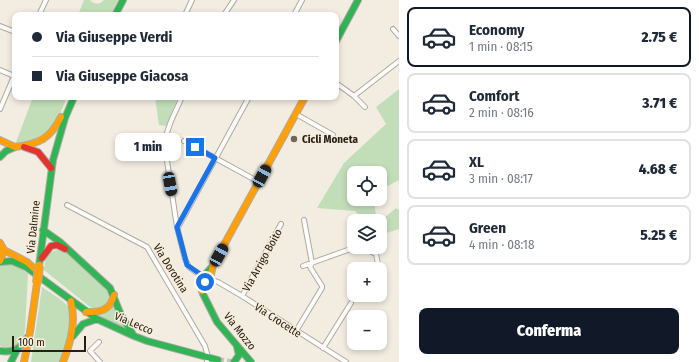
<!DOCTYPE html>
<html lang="it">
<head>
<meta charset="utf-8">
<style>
  body { margin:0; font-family:"Fira Sans Condensed",sans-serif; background:#f6f6f7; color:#1f2937; height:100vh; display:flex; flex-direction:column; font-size:15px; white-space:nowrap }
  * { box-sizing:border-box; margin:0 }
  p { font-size:13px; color:#747a83 }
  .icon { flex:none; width:22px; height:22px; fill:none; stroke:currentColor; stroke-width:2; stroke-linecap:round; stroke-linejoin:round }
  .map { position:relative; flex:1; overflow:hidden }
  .sheet { display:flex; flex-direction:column; background:#fff; width:300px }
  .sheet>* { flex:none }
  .hud { position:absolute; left:12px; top:12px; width:327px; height:88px; border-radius:8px; box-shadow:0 2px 6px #0003; display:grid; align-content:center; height:88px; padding:0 20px; background:#fff }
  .controls { position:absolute; left:347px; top:166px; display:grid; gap:8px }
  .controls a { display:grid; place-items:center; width:40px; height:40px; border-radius:8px; background:#fff; box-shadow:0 2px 6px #0003; font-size:20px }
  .scale { position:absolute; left:12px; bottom:10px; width:74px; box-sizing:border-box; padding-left:4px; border:2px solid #242019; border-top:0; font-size:11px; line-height:14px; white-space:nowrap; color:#242019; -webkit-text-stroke:3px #f9edda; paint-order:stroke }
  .end { position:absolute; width:18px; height:18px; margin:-9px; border:5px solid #1a73e8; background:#fff; box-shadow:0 0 0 2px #fff }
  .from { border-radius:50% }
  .bubble { position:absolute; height:28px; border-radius:8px; background:#fff; box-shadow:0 2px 6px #0003; font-size:13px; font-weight:800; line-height:28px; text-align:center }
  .car { position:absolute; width:12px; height:24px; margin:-12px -6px; border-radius:5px; box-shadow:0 0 3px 1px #0007; background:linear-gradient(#222 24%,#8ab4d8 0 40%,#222 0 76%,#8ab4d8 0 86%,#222 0) }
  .hud b { display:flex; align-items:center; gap:14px; height:38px; font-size:15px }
  .hud b+b { border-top:1px solid #e0e1e3 }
  .hud i { width:10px; height:10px; background:#1f2937 }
  ul { padding:7px 0 0; list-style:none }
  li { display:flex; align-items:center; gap:12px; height:60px; margin:0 8px 6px; padding:0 12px; border:2px solid #e0e1e3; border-radius:8px }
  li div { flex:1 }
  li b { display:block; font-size:15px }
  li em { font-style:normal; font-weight:800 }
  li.active { border-color:#111827 }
  li>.icon { width:36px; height:36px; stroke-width:1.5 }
  .cta { display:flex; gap:8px; margin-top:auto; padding:8px 20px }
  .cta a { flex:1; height:46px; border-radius:8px; background:#111827; color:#fff; font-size:16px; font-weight:800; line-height:46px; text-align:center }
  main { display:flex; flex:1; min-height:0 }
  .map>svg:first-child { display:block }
  .green { fill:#c2deb8 }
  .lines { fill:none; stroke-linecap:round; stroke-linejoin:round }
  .secondary-tunnel { stroke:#c9c3b9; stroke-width:6; stroke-dasharray:6 3; stroke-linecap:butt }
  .street-casing { stroke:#afaba2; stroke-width:6 }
  .fast-casing { stroke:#afaba2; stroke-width:8 }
  .slow-casing { stroke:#afaba2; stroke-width:8 }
  .jam-casing { stroke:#afaba2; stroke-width:8 }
  .street { stroke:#fdfcfa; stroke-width:4 }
  .fast { stroke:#30b455; stroke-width:6 }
  .slow { stroke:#ff9f0a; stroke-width:6 }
  .jam { stroke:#e5322d; stroke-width:6 }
  .slow-bridge-casing { stroke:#b3a7a3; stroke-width:10; stroke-linecap:butt }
  .slow-bridge { stroke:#ff9f0a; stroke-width:8 }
  .route { stroke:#1a73e8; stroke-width:5 }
  .poi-dot { fill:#6c675f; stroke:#f9edda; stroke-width:1.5 }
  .labels { text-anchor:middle; stroke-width:3; stroke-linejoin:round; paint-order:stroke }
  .poi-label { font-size:11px; font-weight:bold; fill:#242019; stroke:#f9edda; text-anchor:start }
  .street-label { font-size:11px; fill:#242019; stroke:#f9edda }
</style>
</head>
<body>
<main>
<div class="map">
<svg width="399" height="362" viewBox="0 0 399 362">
  <rect width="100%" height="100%" fill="#f2ece1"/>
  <path class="green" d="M84,0H90C95,5 99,5 104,0H118L110,15H78Z
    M399,89V180L386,187H380V173H354V199H374L376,217L383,219L396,208L399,210V229L380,235V221H365L355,211L317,208L344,163L386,124L376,107Z
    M33,97H67C61,111 55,131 40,138C32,141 23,142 15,145Z
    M155,97H178L166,126L159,125Z
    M57,250L66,253L108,290L110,298L103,307L93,308L90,307L44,270C45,260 46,253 57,250Z
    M5,264L20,267L28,274L25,331L23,338L18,347L6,349L0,346V266Z
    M42,287C49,292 64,300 69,308C77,320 64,349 60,362H31Z
    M114,303L131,333L91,314Z"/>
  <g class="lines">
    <path class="secondary-tunnel" d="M218,360L231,362"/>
    <defs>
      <path id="street" d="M39,15L46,0
        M185,15L192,0
        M224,15L234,0
        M294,15L302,0
        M0,26L15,32
        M393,29L399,36
        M0,70L14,76
        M336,83L354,96L365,107
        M354,96L399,61
        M182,97L171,121L164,141L177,227L185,259L189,267L203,277
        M0,109L15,74
        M296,114L333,135
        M184,141L259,182
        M67,205L147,247L205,346L208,357L207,362
        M178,227L249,97
        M359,247L370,251L376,254L379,269
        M303,266L356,247
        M380,274L381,278
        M210,279L218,282L242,296L346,362
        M242,296L281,224
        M296,331L322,288V286L310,267L312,263L304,220
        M99,342L90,351L100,362
        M323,348L351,303"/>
      <path id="fast" d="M115,15L123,0
        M336,41L358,0
        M0,157L6,151L15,147
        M43,230L60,242L110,288L121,315L134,336
        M0,262L12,261L26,267L97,319L134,336L147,341L218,360
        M39,266L53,160L65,118L74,97
        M211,268L203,277V294L217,322L251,362
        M73,336L83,324L97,319
        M0,351C13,353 20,349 27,338
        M11,362L17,350
        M234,362L239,355L237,347"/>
      <path id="slow" d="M0,140L15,147
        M15,147C39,144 50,139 61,117
        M0,243L4,250L0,261
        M4,250L27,262L39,273
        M202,291L210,279L213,265L305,97
        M86,312C101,312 110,311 114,295
        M24,362L30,332L37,283
        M63,362C71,341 76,323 71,301"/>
      <path id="jam" d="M24,147L38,152L51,168
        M42,258L51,246L57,245L65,249"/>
    </defs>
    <use href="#street" class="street-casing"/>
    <use href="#fast" class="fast-casing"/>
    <use href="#slow" class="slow-casing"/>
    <use href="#jam" class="jam-casing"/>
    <use href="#street" class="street"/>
    <use href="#fast" class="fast"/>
    <use href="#slow" class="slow"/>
    <use href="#jam" class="jam"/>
    <defs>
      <path id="slow-bridge" d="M37,283L39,266"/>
    </defs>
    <use href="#slow-bridge" class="slow-bridge-casing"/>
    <use href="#slow-bridge" class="slow-bridge"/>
  </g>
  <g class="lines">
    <path class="route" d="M195,147L215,158L177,227L187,265L203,276V280L205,282"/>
  </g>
  <circle class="poi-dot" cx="294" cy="139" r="4"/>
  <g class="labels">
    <g class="poi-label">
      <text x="302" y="143">Cicli Moneta</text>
    </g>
    <g class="street-label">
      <text transform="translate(33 227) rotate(-84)" y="4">Via Dalmine</text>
      <text transform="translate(262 260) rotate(-61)" y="4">Via Arrigo Boito</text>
      <text transform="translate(171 268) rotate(58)" y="4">Via Dorotina</text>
      <text transform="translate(278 320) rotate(33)" y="4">Via Crocette</text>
      <text transform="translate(134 323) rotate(23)" y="4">Via Lecco</text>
      <text transform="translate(240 331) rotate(52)" y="4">Via Mozzo</text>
    </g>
  </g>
</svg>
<div class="controls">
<a><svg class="icon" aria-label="locate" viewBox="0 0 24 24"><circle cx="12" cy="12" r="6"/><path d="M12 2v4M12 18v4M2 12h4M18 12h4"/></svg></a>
<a><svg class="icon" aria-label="layers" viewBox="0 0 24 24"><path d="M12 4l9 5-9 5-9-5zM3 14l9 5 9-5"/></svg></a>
<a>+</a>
<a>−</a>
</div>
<div class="scale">100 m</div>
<i class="end from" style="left:205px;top:282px"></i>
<i class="end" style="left:195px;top:147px"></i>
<div class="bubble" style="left:115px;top:133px;width:66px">1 min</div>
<i class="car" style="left:262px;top:176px;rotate:29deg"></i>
<i class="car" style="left:170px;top:184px;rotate:170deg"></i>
<i class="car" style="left:219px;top:255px;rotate:29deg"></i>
<div class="hud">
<b><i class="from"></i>Via Giuseppe Verdi</b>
<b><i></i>Via Giuseppe Giacosa</b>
</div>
</div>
<section class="sheet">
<ul>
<li class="active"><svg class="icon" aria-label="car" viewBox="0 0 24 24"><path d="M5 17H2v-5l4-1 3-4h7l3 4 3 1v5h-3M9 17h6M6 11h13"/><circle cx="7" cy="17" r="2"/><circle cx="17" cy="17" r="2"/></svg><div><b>Economy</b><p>1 min · 08:15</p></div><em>2.75 €</em></li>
<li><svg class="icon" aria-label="car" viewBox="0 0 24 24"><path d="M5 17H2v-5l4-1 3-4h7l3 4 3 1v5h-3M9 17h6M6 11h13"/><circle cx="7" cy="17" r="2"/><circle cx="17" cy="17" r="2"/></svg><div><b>Comfort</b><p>2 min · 08:16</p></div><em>3.71 €</em></li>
<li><svg class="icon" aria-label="car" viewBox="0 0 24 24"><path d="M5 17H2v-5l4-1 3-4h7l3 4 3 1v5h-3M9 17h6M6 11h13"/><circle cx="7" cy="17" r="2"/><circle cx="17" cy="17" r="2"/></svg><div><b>XL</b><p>3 min · 08:17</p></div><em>4.68 €</em></li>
<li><svg class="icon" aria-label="car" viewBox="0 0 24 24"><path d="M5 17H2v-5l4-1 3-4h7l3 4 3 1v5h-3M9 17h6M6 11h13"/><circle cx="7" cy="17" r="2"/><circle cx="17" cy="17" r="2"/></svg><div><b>Green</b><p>4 min · 08:18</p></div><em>5.25 €</em></li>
</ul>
<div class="cta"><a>Conferma</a></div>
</section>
</main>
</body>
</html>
